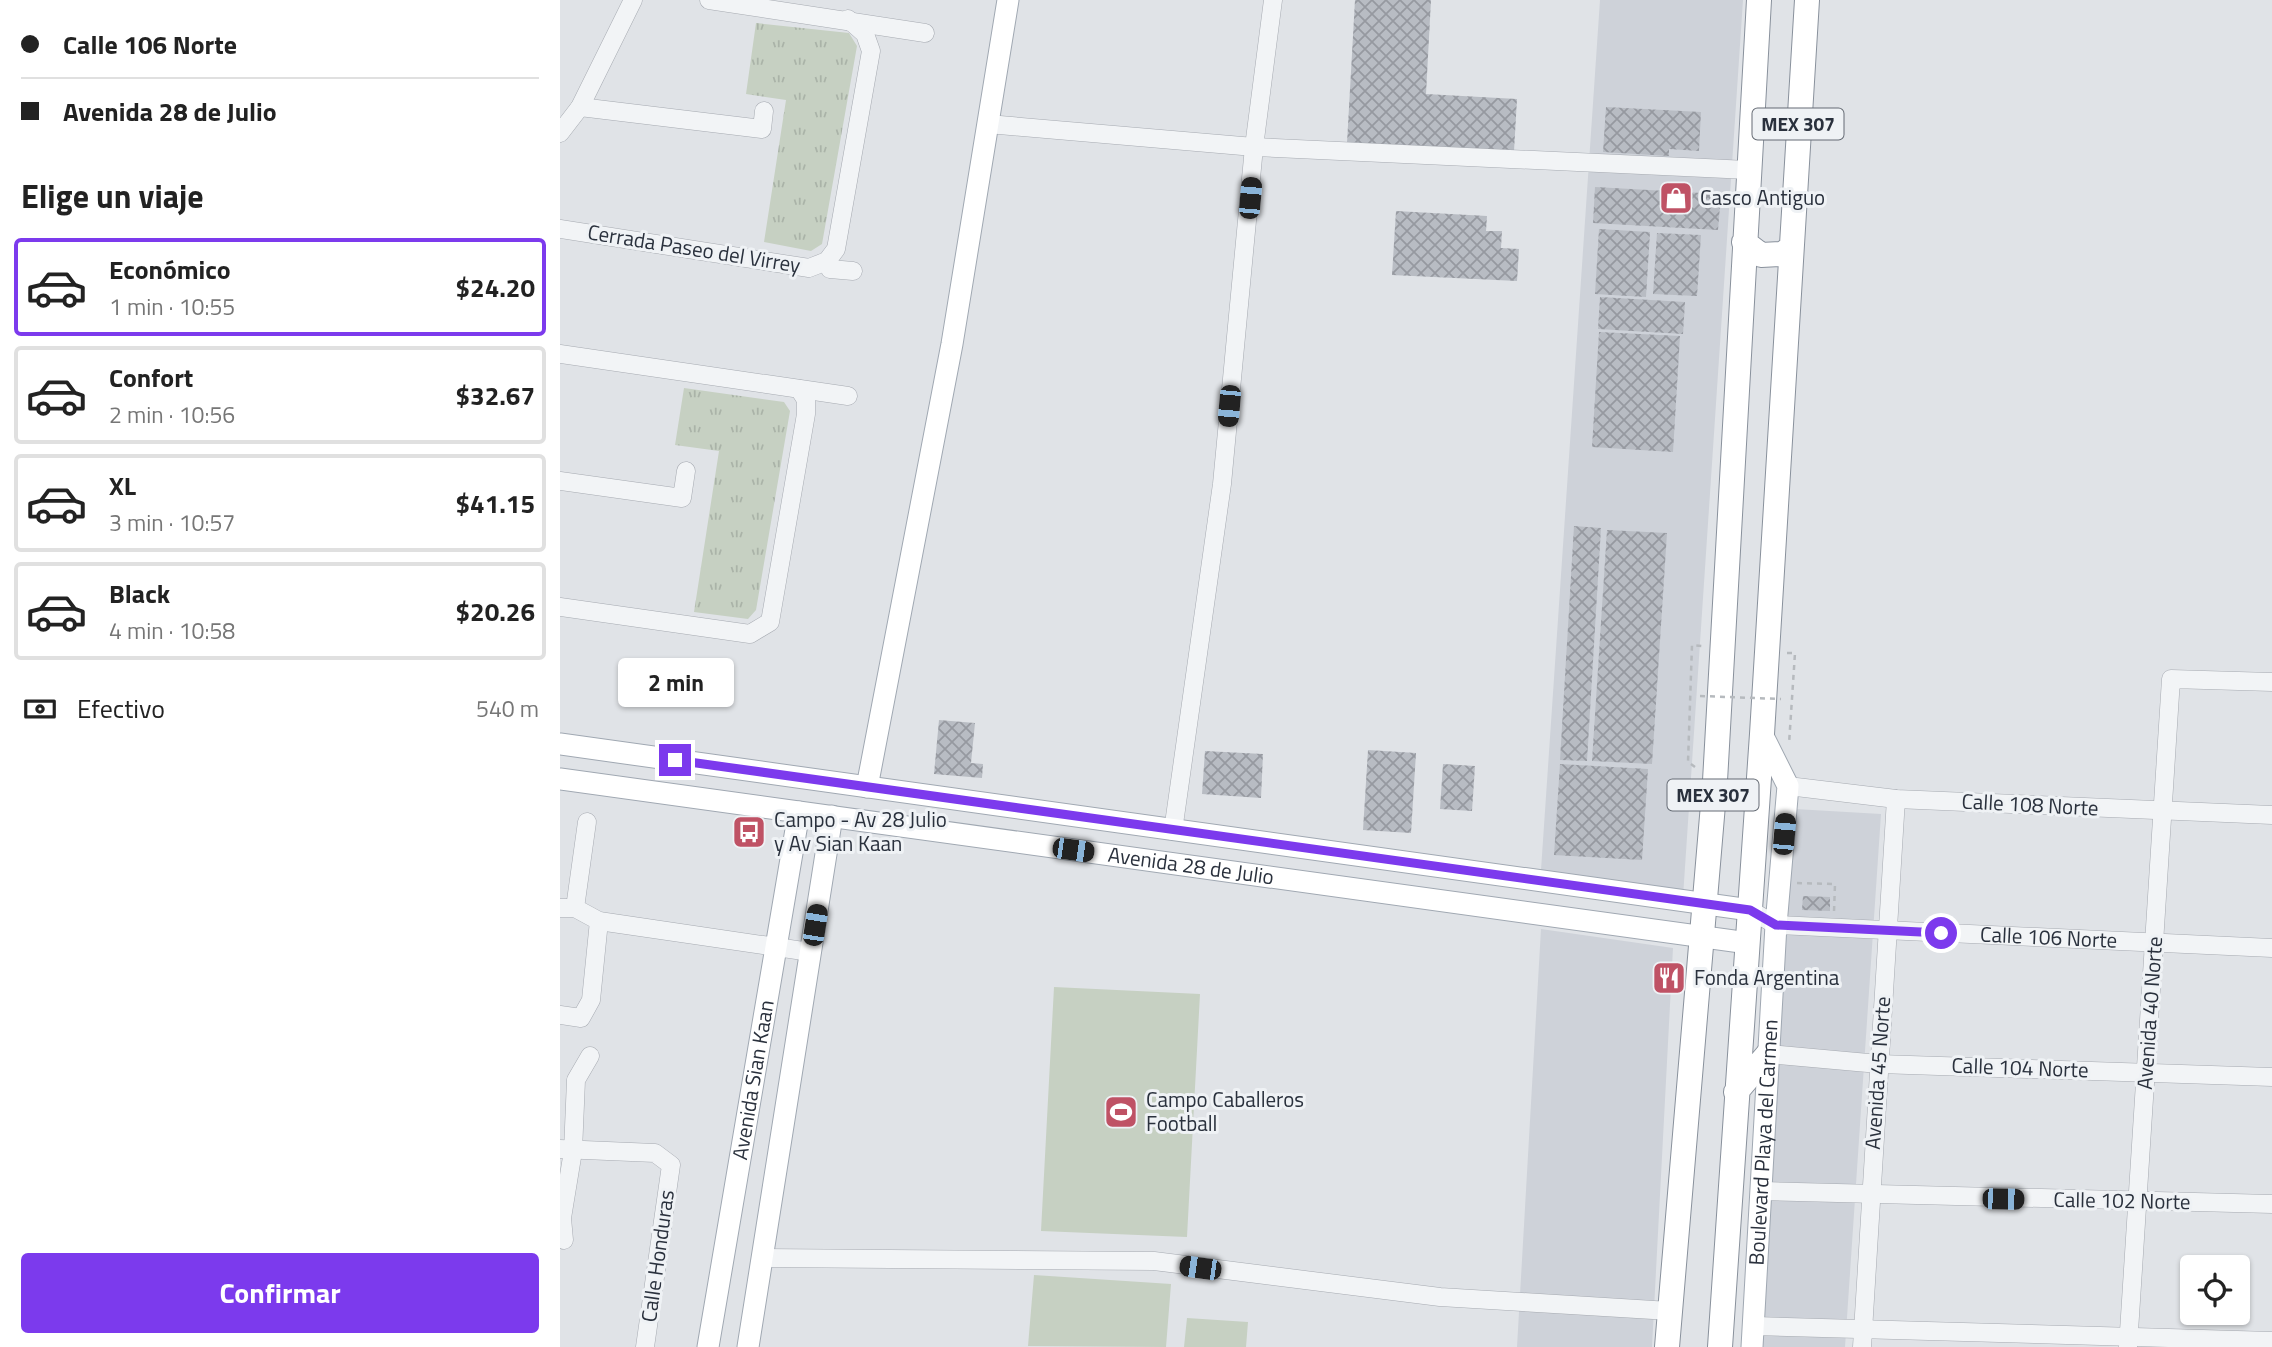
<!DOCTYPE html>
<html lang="es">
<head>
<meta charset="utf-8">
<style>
  body { margin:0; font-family:"Titillium Web",sans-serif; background:#f2f2f2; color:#222; height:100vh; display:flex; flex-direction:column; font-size:26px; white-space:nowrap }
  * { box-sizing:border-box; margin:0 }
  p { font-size:23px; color:#767676 }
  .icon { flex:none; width:38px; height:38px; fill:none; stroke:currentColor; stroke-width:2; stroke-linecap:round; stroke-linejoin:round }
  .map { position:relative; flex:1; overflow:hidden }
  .panel { display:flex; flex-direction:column; background:#fff; width:560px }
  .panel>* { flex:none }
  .top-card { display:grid; align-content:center; height:154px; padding:0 21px; background:#fff }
  .buttons { position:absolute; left:1620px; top:1255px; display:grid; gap:14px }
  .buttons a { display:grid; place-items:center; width:70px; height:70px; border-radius:7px; background:#fff; box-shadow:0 2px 5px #0004; font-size:35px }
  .end { position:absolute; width:32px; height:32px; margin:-16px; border:9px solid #7c3aed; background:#fff; box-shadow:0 0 0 4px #fff }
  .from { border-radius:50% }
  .bubble { position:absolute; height:49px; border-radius:7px; background:#fff; box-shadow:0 2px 5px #0004; font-size:23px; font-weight:700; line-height:49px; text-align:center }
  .car { position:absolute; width:21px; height:42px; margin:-21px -10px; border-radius:9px; box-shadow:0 0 5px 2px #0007; background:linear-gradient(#222 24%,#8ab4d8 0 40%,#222 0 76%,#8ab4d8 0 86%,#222 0) }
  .top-card b { display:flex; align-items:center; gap:24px; height:66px; font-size:26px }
  .top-card b+b { border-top:2px solid #e0e0e0 }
  .top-card i { width:18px; height:18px; background:#222 }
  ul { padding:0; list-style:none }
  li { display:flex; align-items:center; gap:21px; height:98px; margin:0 14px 10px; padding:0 7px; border:4px solid #e0e0e0; border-radius:7px }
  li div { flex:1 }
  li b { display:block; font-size:26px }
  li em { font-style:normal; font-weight:700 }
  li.current { border-color:#7c3aed }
  li>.icon { width:63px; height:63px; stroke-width:1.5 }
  h2 { padding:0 21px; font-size:32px; line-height:84px }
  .pay { display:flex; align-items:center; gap:18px; height:77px; padding:0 21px; font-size:26px }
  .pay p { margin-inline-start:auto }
  .button { display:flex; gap:14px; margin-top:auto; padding:14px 21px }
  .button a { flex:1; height:80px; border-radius:7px; background:#7c3aed; color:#fff; font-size:28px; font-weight:700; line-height:80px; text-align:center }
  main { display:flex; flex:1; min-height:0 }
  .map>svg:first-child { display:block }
  .built { fill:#ced2d9 }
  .grass { fill:url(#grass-tufts) }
  .pitch { fill:#c6d0c2 }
  .building { fill:url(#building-cross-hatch) }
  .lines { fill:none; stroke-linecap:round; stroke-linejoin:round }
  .minor-casing { stroke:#a6aab1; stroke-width:19 }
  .major-casing { stroke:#a0a8b2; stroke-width:23 }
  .highway-casing { stroke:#89919c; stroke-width:26 }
  .path { stroke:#b6babe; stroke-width:2.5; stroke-dasharray:5 5; stroke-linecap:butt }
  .minor { stroke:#f2f4f6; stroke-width:18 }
  .major { stroke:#fff; stroke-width:21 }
  .highway { stroke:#fff; stroke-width:24 }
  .path-bridge { stroke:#b6babe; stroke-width:2.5; stroke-dasharray:5 5; stroke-linecap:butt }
  .route { stroke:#7c3aed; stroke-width:9 }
  .labels { text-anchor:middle; stroke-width:6; stroke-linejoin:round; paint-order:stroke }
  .shield { fill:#eff2f5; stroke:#656b74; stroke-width:2 }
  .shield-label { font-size:19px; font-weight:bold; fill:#2a313d }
  .poi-label { font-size:21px; fill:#2a313d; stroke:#eff2f5; text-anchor:start }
  .street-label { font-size:21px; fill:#2a313d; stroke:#eff2f5 }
</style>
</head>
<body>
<main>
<section class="panel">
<div class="top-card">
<b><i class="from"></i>Calle 106 Norte</b>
<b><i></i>Avenida 28 de Julio</b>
</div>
<h2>Elige un viaje</h2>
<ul>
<li class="current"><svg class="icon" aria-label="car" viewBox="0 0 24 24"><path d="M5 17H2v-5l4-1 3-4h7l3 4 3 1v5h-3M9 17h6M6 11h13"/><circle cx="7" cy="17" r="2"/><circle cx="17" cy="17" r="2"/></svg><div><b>Económico</b><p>1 min · 10:55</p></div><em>$24.20</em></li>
<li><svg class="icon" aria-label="car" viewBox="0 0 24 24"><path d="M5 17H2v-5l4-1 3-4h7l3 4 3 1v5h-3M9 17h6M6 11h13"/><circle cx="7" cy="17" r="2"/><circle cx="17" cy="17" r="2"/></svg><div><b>Confort</b><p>2 min · 10:56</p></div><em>$32.67</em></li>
<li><svg class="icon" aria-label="car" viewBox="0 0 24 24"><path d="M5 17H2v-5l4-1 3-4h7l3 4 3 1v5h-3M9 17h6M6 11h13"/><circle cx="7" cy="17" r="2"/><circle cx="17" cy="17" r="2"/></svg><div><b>XL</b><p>3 min · 10:57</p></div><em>$41.15</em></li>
<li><svg class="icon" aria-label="car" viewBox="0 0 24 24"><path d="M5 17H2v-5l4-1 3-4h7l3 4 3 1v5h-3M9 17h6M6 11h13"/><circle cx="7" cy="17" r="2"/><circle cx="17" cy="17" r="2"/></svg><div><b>Black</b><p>4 min · 10:58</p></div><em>$20.26</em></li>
</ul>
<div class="pay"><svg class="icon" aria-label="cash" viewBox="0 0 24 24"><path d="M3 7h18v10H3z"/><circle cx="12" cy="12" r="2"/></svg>Efectivo<p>540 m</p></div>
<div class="button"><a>Confirmar</a></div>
</section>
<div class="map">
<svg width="1712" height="1347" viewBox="0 0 1712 1347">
  <defs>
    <pattern id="grass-tufts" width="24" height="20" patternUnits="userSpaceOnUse" patternTransform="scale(1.75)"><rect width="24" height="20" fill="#c6d0c2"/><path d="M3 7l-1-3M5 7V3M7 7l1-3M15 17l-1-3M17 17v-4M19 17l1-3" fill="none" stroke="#aab3a8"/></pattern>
    <pattern id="building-cross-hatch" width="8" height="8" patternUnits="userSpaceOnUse" patternTransform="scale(1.75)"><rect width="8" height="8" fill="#b8bcc3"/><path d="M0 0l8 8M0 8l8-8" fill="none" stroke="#9699a0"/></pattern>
  </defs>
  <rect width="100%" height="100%" fill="#e0e3e7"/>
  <path class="built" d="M1040,0H1183L1123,897L981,870Z
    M1235,809L1321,814L1285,1347H1198Z
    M981,929L1113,948L1092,1347H957Z"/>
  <path class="grass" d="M196,23L289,33L297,46L262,244L251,251L204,242L226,100L186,94Z
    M124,388L224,402L230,411L196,610L188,619L134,612L159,451L115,445Z"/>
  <path class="pitch" d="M494,987L640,994L627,1237L481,1231Z
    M474,1275L611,1284L606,1347L468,1346Z
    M627,1318L688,1322L686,1347H624Z"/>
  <path class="building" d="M795,0H871L866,94L957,99L954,151L787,143Z
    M1046,107L1141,112L1139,151L1109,149V156L1043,152Z
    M1035,187L1161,194L1158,230L1033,223Z
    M836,211L927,216L926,231H942L941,248L959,249L957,281L832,275Z
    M1039,229L1090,232L1086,297L1035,294Z
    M1097,233L1141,235L1137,296L1093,294Z
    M1040,297L1125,302L1123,334L1038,329Z
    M1039,332L1120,336L1113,452L1032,447Z
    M1014,526L1041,528L1027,761L1000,760Z
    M1047,530L1107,533L1092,764L1032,761Z
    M379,720L415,723L411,763L423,764L422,778L374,774Z
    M808,750L856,753L851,833L803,830Z
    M645,751L703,754L701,798L642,794Z
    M883,764L915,766L912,811L880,809Z
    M1000,764L1088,769L1082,860L994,855Z
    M1243,896L1270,897V911L1242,910Z"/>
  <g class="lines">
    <defs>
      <g id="minor">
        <path d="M149,0L365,33"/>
        <path d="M20,107L202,129L204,111"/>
        <path d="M428,124L694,147L1188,170"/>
        <path d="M0,133L20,107L73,0"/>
        <path d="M0,229L249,268L267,261L276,249L311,51L305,34L288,19"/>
        <path d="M267,261L270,269L293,271"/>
        <path d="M0,354L288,396"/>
        <path d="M0,481L122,498L126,471"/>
        <path d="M0,607L190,634L210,622L246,414V400L239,389"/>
        <path d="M1228,786L1336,799L1712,815"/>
        <path d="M613,831L662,484L694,147L713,0"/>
        <path d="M0,908H15L39,921L250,952"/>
        <path d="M15,908L27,822"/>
        <path id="s1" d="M1190,910L1216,925L1712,948"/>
        <path d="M0,1015L21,1018L31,1000L39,921"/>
        <path d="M1208,1054L1319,1064L1712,1077"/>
        <path d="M0,1149L95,1153L111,1165L85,1347"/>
        <path d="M1203,1191L1712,1204"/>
        <path d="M4,1240L2,1218L13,1151L16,1080L30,1056"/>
        <path d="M203,1258L594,1261L880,1297L1110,1311"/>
        <path d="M1194,1326L1712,1341"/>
        <path d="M1302,1347L1336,799"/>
        <path d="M1568,1347L1611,679L1712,682"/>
      </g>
      <g id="major">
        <path d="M0,744L1190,910"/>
        <path id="s2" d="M0,779L1188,943"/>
        <path d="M307,787L392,344L448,0"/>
        <path id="s3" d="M148,1347L239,812"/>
        <path d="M188,1347L272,816"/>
        <path id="s4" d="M1192,1347L1216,925L1228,786L1202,734"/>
      </g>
      <path id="highway" d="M1184,242L1201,255L1222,254L1231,248
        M1176,1092L1208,1054
        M1107,1347L1155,781L1199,0
        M1160,1347L1202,734L1247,0"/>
    </defs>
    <use href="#minor" class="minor-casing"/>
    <use href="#major" class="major-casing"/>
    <use href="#highway" class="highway-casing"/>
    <path class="path" d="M1227,653H1235L1229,744
      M1135,767L1128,762L1132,645L1142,646
      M1237,883L1275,884L1274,912"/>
    <use href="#minor" class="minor"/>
    <use href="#major" class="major"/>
    <use href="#highway" class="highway"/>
    <path class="path-bridge" d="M1140,696L1221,699"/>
  </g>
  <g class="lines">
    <path class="route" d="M115,760L1190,910L1216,925L1381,933"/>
  </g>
  <defs>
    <symbol id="shop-square" viewBox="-11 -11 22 22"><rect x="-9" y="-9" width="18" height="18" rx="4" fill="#bf5265" stroke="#eff2f5"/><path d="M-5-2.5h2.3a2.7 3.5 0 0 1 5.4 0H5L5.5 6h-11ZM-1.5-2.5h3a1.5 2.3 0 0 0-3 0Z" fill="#fff"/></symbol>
    <symbol id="bus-square" viewBox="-11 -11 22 22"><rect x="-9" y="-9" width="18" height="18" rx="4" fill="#bf5265" stroke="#eff2f5"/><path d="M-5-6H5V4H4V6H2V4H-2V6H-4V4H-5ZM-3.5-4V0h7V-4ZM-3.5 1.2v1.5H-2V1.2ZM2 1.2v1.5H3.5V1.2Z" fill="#fff"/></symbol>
    <symbol id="restaurant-square" viewBox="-11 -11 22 22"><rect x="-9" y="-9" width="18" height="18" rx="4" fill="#bf5265" stroke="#eff2f5"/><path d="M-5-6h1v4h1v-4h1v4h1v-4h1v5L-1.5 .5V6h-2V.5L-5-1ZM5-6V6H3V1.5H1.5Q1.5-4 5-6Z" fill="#fff"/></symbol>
    <symbol id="stadium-square" viewBox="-11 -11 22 22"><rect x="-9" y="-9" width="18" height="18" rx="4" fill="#bf5265" stroke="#eff2f5"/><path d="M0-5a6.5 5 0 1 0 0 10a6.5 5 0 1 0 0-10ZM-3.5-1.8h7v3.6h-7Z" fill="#fff"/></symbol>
  </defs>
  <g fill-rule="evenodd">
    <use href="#shop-square" x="1097" y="179" width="38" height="38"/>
    <use href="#bus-square" x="170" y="813" width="38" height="38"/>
    <use href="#restaurant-square" x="1090" y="959" width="38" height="38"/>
    <use href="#stadium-square" x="542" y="1093" width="38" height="38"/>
  </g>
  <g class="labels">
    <g class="shield">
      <rect x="1192.5" y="108.5" width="91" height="31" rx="5"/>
      <rect x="1107.5" y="779.5" width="91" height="31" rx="5"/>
    </g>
    <g class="shield-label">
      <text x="1238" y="131">MEX 307</text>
      <text x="1153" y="802">MEX 307</text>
    </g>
    <g class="poi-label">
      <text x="1140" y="205">Casco Antiguo</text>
      <text x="214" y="827">Campo - Av 28 Julio<tspan x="214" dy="24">y Av Sian Kaan</tspan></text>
      <text x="1134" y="985">Fonda Argentina</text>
      <text x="586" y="1107">Campo Caballeros<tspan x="586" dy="24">Football</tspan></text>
    </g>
    <g class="street-label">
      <text transform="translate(134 249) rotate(9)" y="7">Cerrada Paseo del Virrey</text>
      <text transform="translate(1470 805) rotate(3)" y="7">Calle 108 Norte</text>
      <text dy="7" stroke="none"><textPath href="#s2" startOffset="637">Avenida 28 de Julio</textPath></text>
      <text dy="7" stroke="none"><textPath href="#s1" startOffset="303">Calle 106 Norte</textPath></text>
      <text transform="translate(1590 1013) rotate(-86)" y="7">Avenida 40 Norte</text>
      <text transform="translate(1460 1068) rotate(2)" y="7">Calle 104 Norte</text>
      <text transform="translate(1318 1073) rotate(-86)" y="7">Avenida 45 Norte</text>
      <text dy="7" stroke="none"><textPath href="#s3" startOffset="271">Avenida Sian Kaan</textPath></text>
      <text dy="7" stroke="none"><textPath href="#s4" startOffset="205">Boulevard Playa del Carmen</textPath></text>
      <text transform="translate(1562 1201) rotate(1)" y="7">Calle 102 Norte</text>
      <text transform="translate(98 1256) rotate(-82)" y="7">Calle Honduras</text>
    </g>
  </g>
</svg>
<div class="buttons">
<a><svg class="icon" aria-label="locate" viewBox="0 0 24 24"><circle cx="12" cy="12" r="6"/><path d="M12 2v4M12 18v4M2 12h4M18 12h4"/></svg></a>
</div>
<i class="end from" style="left:1381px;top:933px"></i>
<i class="end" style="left:115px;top:760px"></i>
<div class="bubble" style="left:58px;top:658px;width:116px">2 min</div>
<i class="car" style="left:690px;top:198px;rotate:5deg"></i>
<i class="car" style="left:669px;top:406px;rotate:185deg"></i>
<i class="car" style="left:1224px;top:834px;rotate:5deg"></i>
<i class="car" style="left:513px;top:850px;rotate:98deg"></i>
<i class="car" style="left:255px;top:925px;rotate:9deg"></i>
<i class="car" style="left:1443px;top:1199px;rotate:91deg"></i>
<i class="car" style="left:640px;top:1268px;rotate:278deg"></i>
</div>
</main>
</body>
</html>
